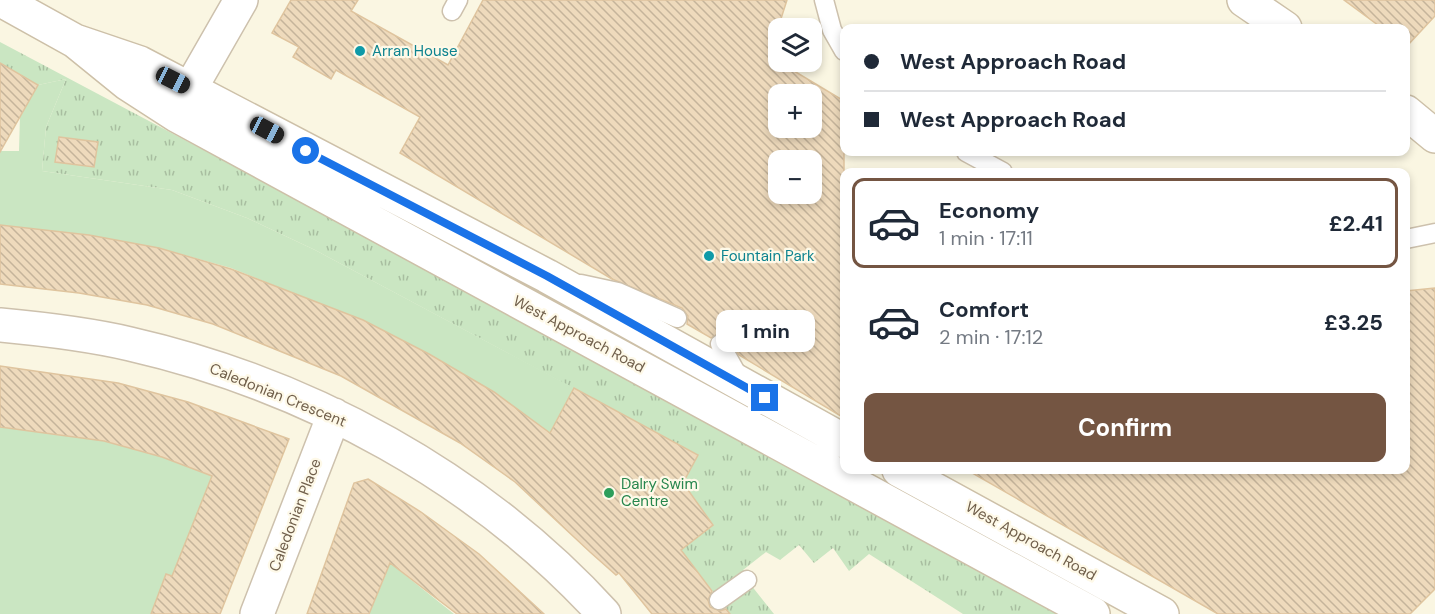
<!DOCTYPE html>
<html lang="en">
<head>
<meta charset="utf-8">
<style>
  body { margin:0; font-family:"DM Sans",sans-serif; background:#f2f2f3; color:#1f2937; height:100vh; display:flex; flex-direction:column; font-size:22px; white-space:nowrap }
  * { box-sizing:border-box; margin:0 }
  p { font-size:20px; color:#747a83 }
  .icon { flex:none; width:33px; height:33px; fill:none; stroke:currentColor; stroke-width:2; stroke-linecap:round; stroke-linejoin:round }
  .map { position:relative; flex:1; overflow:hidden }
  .sheet { position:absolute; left:840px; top:168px; width:570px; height:306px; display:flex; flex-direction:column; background:#fff; border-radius:12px; box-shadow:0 3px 9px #0003 }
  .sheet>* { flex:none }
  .guide { position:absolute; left:840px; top:24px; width:570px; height:132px; border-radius:12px; box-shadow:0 3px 9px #0003; display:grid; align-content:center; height:132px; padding:0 24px; background:#fff }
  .controls { position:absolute; left:768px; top:18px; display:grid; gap:12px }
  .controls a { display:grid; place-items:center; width:54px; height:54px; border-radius:12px; background:#fff; box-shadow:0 3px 9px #0003; font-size:30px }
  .end { position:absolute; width:27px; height:27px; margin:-14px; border:8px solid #1a73e8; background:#fff; box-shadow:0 0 0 3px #fff }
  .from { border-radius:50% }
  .bubble { position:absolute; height:42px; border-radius:12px; background:#fff; box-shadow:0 3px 9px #0003; font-size:20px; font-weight:700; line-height:42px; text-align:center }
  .car { position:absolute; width:18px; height:36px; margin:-18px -9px; border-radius:8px; box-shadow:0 0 4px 2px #0007; background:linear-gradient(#222 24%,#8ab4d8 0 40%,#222 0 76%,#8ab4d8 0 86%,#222 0) }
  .guide b { display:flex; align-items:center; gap:21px; height:57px; font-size:22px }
  .guide b+b { border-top:2px solid #e0e1e3 }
  .guide i { width:15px; height:15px; background:#1f2937 }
  ul { padding:10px 0 0; list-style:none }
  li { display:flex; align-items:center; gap:18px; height:90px; margin:0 12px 9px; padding:0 12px; border:3px solid transparent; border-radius:12px }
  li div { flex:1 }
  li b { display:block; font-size:22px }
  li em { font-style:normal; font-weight:700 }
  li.selected { border-color:#745542 }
  li>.icon { width:54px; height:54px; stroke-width:1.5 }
  .primary-button { display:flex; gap:12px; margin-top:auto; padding:12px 24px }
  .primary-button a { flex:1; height:69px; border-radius:12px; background:#745542; color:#fff; font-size:24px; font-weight:700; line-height:69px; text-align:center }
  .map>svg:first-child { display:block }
  .grass { fill:url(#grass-tufts) }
  .garden { fill:#cae6c2 }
  .building { fill:url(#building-back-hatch); stroke:#dfc49e; stroke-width:1.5; fill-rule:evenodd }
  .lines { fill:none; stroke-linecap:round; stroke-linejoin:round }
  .lane-casing { stroke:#cdc1ad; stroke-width:21 }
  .street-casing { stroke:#cdc1ad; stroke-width:36 }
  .secondary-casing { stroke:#cdc0a8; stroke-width:36 }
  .lane { stroke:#fff; stroke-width:18 }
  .street { stroke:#fff; stroke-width:33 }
  .secondary { stroke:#fff; stroke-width:33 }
  .route { stroke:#1a73e8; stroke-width:8 }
  .culture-dot { fill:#0f9aa8; stroke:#fef9e8; stroke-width:2 }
  .leisure-dot { fill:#2e9e5b; stroke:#fef9e8; stroke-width:2 }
  .labels { text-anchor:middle; stroke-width:4.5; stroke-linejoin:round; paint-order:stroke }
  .culture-label { font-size:15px; fill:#0d838f; stroke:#fef9e8; text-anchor:start }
  .street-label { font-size:15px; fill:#705f4b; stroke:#fef9e8 }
  .leisure-label { font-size:15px; fill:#27864d; stroke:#fef9e8; text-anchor:start }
</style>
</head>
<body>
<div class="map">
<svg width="1435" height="614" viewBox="0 0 1435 614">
  <defs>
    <pattern id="grass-tufts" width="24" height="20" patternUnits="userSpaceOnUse" patternTransform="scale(1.5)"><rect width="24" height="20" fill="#cae6c2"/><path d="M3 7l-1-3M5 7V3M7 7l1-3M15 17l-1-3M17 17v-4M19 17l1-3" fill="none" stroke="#a8bea0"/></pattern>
    <pattern id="building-back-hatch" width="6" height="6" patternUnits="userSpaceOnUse" patternTransform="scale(1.5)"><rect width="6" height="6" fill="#eedabc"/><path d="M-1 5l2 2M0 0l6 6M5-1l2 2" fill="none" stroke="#c5b49b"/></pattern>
  </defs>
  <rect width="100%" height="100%" fill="#faf6e2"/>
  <path class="grass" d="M0,42L536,326L1059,614H963L869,554L849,571L833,548L814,563L799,545L780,560L766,552L743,570L747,580L774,614H730L681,550L713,525L683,483L698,455L315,250L247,218L172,190L42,171L46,127L66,79L38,85L0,63Z"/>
  <path class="garden" d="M66,79L46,127L42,171L172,190L247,218L315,250L574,388L550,433L298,295L231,268L159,248L89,235L0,225V151H19L20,116L38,85Z
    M0,427L104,441L162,457L218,478L172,576L166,574L152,614H0Z
    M390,563L454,614H369L386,574L384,568Z"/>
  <path class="building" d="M291,0H358L351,11L448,65L483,0H787L769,56L844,101V418L739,355L726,335L720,333L711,338L687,324L688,316L682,308L612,279L400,153L420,117L336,70L331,79L293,57L299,47L272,33ZM778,94H812V128H778ZM778,160H812V194H778Z
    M1344,0H1435V16L1406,47V28H1382Z
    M0,63L38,85L0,152Z
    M59,137L98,142L94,167L55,162Z
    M0,225L89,235L159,248L231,269L363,320L429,354L494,392L550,433L574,388L698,455L683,483L713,525L681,550L712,591L708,600L710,607L720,611L726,609L730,614H652L619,573L616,575L590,552L515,482L460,443L341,376L213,324L147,305L79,293L0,284Z
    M1435,288V589L1410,614H1218L967,470H1406V291Z
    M0,366L118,383L188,402L289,439L220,614H151L166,574L172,576L212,476L162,457L104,441L0,427Z
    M368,479L421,512L479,554L544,614H457L390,563L369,614H307L354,483Z"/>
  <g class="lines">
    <defs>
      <path id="lane" d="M824,0L832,30L844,51
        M452,11L458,0
        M966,152L1003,172
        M1406,239L1435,233
        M581,284L618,292L677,318
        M720,344L738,376
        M719,600L747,580"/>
      <path id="street" d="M190,89L241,0
        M0,325C43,329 87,334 130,344C309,385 480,478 604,614
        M257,614L334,415"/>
      <path id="secondary" d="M1,0L75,41L140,63L547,276L844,441
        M1244,0L1285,28
        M75,41L128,84L176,115L1093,614
        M1406,112L1435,136
        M899,470L1162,614"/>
    </defs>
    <use href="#lane" class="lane-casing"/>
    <use href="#street" class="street-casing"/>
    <use href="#secondary" class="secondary-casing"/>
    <use href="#lane" class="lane"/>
    <use href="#street" class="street"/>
    <use href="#secondary" class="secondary"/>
  </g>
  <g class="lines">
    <path class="route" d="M306,151L547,276L765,398"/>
  </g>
  <g class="culture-dot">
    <circle cx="360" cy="51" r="6"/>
    <circle cx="709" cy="256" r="6"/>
  </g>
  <circle class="leisure-dot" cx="609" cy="493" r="6"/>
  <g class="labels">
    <g class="culture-label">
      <text x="372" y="56">Arran House</text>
      <text x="721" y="261">Fountain Park</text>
    </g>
    <g class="street-label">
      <text transform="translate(579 334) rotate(28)" y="5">West Approach Road</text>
      <text transform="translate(278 395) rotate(22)" y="5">Caledonian Crescent</text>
      <text transform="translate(295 515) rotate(-69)" y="5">Caledonian Place</text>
      <text transform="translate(1031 541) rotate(29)" y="5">West Approach Road</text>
    </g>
    <g class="leisure-label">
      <text x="621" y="489">Dalry Swim<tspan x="621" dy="17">Centre</tspan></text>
    </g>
  </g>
</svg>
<div class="controls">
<a><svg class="icon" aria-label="layers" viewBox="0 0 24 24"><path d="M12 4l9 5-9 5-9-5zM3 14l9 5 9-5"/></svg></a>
<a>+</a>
<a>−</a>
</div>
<i class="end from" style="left:306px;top:151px"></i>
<i class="end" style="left:765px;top:398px"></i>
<div class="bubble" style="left:716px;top:310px;width:99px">1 min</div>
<i class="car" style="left:173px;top:80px;rotate:117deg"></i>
<i class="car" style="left:267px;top:130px;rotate:118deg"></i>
<div class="guide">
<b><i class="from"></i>West Approach Road</b>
<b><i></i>West Approach Road</b>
</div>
<section class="sheet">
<ul>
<li class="selected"><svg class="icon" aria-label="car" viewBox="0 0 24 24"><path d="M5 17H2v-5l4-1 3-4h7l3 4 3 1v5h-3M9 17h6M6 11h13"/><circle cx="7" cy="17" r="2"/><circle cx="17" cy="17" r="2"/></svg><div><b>Economy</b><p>1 min · 17:11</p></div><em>£2.41</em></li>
<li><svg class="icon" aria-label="car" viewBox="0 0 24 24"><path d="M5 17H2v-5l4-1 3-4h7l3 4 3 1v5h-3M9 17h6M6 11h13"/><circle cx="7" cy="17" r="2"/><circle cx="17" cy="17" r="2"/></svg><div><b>Comfort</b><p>2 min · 17:12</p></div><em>£3.25</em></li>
</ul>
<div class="primary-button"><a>Confirm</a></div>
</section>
</div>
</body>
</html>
